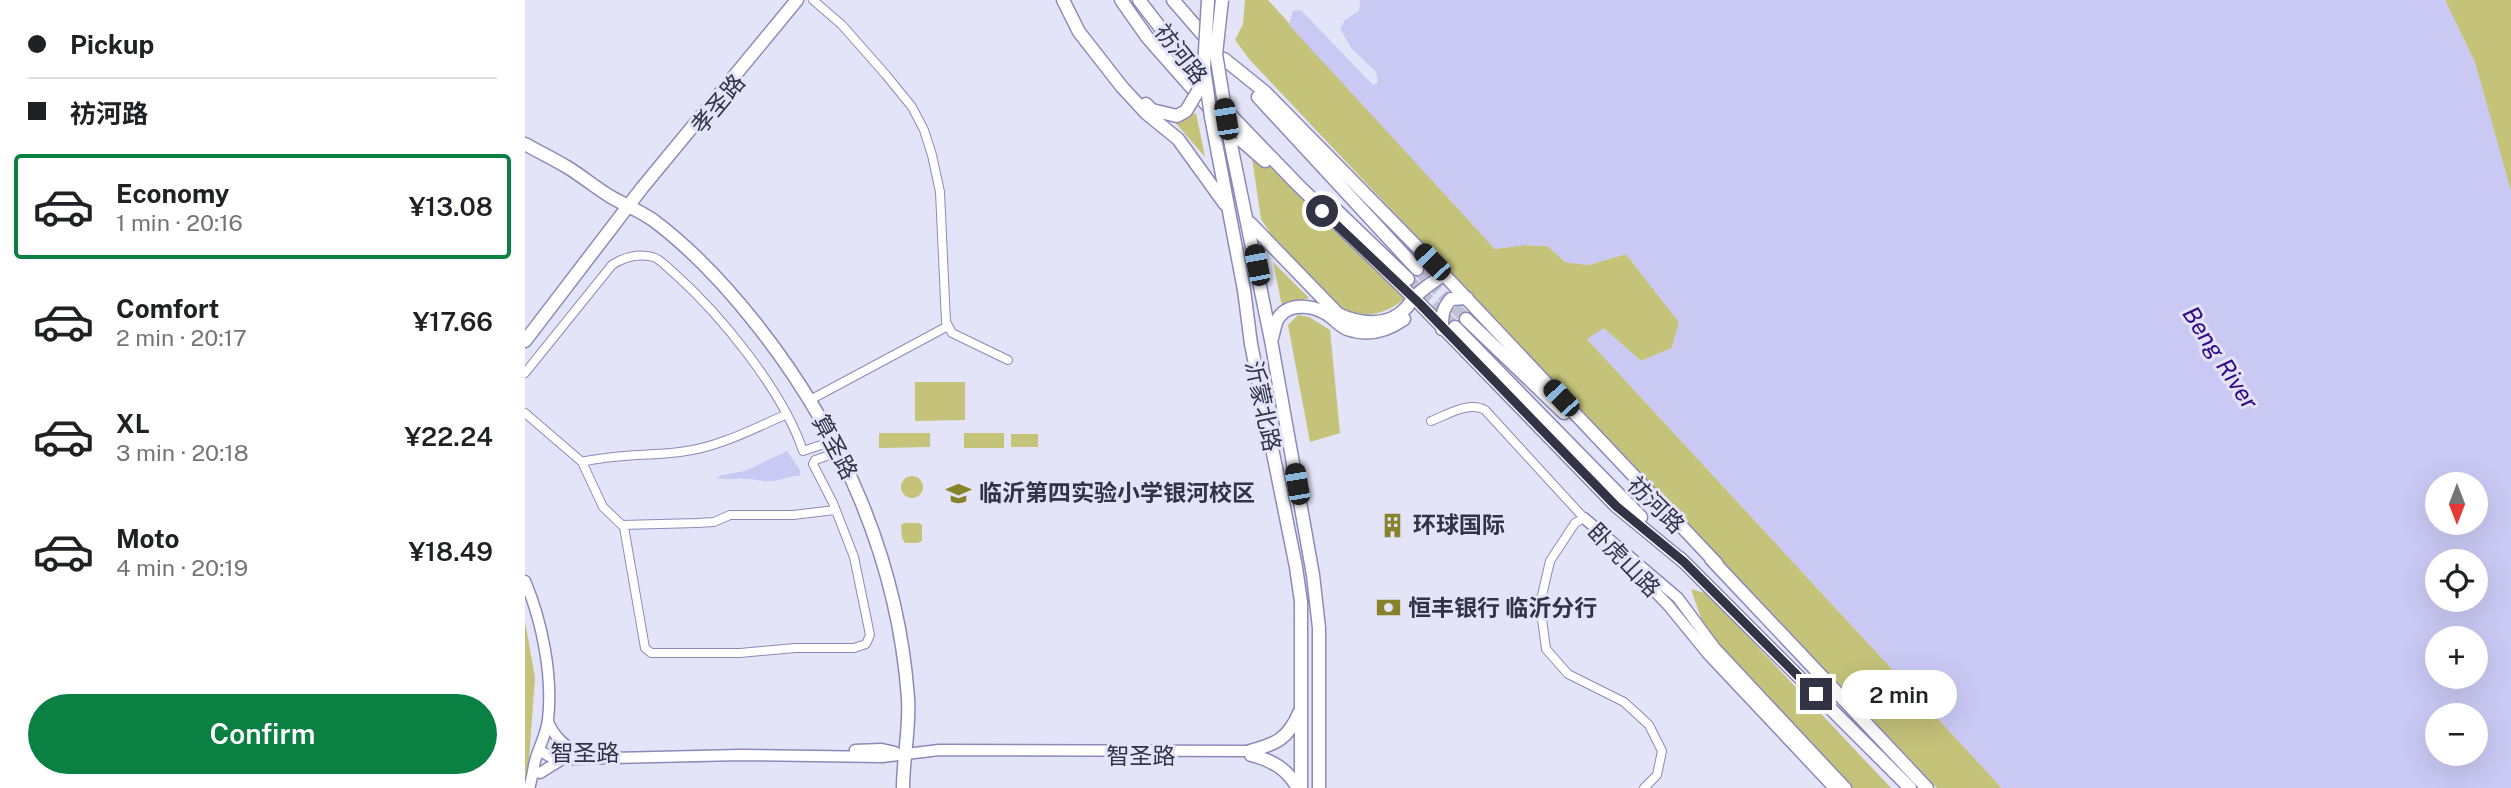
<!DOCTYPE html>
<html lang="en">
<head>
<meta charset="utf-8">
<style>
  body { margin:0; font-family:"Public Sans","Noto Sans SC",sans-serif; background:#f6f6f6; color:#202124; height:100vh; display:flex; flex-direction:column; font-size:26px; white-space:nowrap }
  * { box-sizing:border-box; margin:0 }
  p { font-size:23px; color:#757577 }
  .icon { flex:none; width:38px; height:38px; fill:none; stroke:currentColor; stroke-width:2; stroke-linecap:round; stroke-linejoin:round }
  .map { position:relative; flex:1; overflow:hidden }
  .sheet { display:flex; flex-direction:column; background:#fff; width:525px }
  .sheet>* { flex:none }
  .hud { display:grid; align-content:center; height:154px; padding:0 28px; background:#fff }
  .needle { width:46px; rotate:180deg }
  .buttons { position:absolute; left:1900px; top:472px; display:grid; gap:14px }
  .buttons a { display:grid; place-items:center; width:63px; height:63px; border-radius:50%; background:#fff; box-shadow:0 7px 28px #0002; font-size:35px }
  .end { position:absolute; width:32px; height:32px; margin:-16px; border:9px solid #333346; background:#fff; box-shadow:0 0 0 4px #fff }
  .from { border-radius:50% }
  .bubble { position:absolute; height:49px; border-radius:24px; background:#fff; box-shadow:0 7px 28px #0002; font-size:23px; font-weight:600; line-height:49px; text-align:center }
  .car { position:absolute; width:21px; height:42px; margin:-21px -10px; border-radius:9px; box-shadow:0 0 5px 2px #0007; background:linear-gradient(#222 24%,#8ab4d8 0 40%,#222 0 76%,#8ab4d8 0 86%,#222 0) }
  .hud b { display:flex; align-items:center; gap:24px; height:66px; font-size:26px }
  .hud b+b { border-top:2px solid #e0e0e0 }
  .hud i { width:18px; height:18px; background:#202124 }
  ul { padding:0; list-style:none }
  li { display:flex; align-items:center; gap:21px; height:105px; margin:0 14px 10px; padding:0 14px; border:4px solid transparent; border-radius:7px }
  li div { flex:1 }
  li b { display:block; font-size:26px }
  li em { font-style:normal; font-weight:600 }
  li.current { border-color:#0b8043 }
  li>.icon { width:63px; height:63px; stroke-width:1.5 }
  .cta { display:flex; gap:14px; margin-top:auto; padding:14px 28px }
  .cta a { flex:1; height:80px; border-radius:42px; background:#0b8043; color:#fff; font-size:28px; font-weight:600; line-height:80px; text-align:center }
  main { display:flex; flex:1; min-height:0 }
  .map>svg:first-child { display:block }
  .green { fill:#c5c27a }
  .water { fill:#c9c9f4; fill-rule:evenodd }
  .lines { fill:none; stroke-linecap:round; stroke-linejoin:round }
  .primary-tunnel { stroke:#c1c1d4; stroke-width:12; stroke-dasharray:12 6; stroke-linecap:butt }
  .minor-casing { stroke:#8c8ab9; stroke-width:10 }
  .tertiary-casing { stroke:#8c8ab9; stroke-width:13 }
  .secondary-casing { stroke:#8c8ab9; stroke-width:15 }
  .primary-casing { stroke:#8c8ab9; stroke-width:15 }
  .minor { stroke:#fff; stroke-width:8 }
  .tertiary { stroke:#fff; stroke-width:10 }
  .secondary { stroke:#fff; stroke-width:12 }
  .primary { stroke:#fff; stroke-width:12 }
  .primary-bridge-casing { stroke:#8c8ab9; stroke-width:15; stroke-linecap:butt }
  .primary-bridge { stroke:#fff; stroke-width:12 }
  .route { stroke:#333346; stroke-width:9 }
  .labels { text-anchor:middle; stroke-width:6; stroke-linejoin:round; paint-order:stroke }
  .street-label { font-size:23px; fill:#333346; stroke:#e4e4f8 }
  .poi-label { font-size:23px; font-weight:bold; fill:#333346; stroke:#e4e4f8; text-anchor:start }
  .water-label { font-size:24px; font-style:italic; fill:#340788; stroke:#e4e4f8 }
</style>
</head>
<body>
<main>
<section class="sheet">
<div class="hud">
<b><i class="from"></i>Pickup</b>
<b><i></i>祊河路</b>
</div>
<ul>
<li class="current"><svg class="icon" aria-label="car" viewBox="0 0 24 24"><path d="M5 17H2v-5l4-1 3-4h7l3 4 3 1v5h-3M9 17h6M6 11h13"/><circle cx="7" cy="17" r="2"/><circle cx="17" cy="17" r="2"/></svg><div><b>Economy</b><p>1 min · 20:16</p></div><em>¥13.08</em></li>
<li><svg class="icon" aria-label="car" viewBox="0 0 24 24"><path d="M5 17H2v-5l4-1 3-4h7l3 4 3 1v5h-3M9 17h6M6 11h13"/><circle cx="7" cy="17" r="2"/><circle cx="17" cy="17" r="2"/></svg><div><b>Comfort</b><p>2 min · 20:17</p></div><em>¥17.66</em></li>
<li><svg class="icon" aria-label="car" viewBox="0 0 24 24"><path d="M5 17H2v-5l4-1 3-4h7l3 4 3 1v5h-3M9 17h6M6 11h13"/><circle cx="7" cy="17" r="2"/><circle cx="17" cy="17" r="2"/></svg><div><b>XL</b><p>3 min · 20:18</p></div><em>¥22.24</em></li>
<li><svg class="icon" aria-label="car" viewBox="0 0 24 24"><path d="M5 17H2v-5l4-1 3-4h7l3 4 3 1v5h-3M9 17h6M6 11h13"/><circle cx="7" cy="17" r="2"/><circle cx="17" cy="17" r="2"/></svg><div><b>Moto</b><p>4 min · 20:19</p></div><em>¥18.49</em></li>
</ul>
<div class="cta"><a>Confirm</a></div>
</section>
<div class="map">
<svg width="1986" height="788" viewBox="0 0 1986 788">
  <rect width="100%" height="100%" fill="#e4e4f8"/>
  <path class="green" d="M720,0H743L970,249L999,245L1023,246L1040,262L1063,265L1101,254L1154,322L1147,348L1116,361L1079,329L1062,339L1477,788H1412L725,60L710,40L718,24Z
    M1920,0H1986V192L1950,63Z
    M671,113L680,157L649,121Z
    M724,138L880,299C858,315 839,320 815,308L751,242L736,219Z
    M748,262L784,298L757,306Z
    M773,315L784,317L805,330L815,433L785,442L763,325Z
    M390,382H440V420L390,421Z
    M354,433H405V447L354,448Z
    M439,433H479V448H439Z
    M486,434H513V447H486Z
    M376 487a11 11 0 1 1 22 0a11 11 0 1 1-22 0Z
    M379,523H394L397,525V541L393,543H380L377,538L376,525Z
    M1166,589L1183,594L1366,788H1328L1187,638L1176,618Z
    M0,621L10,678L3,773L0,783Z"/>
  <path class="water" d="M835,0H1920L1950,63L1986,192V788H1477L1062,339L1079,328L1116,361L1147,348L1154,322L1101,254L1063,265L1040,262L1023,246L999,245L970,249L764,25L768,11L776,10L848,85L853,82L851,72L827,49L815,29L820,20L834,11ZM1913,485H1951V523H1913ZM1913,562H1951V600H1913ZM1913,639H1951V677H1913ZM1913,716H1951V754H1913Z
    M262,451L275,470V476C266,476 261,478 253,480C243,483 235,480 225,479C214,477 203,481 191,478L197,475L220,471Z"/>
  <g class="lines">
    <path class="primary-tunnel" d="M892,269L941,319
      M883,279L930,327"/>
    <defs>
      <path id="minor" d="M288,0L317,25L361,75L387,107L399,130L407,155L415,192L421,322L427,333L483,360
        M0,373L87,265C99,257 113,253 128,257C135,259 143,268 149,273C196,315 258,391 278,451L302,443
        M285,400L423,326
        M0,413L57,462L78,507L99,527L120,648L126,653H215L270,648H329L341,644L345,635L329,557L308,503L288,464L290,460L308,454
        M906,421C922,415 944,401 960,410L1059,518L1050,523L1025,561L1015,604L1021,649L1043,674L1099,702L1124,725L1137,751L1132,775L1119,788
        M57,462C90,454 122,456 155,452C192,448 228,429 262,414
        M97,525L172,523L189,522L205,515H268L310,510"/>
      <path id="tertiary" d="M1059,518L1153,598L1190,648L1321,788
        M1104,565L1143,605L1183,654L1309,788
        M0,581C17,621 28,675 23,720C21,735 14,747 10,761C8,770 7,779 4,788
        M23,722C30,738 40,746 55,754
        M14,750L24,756L45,759L215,755L357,757L414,750L725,751
        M330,750L357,749L370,752
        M15,773L39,758"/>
      <path id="secondary" d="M0,144C14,152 29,159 42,167C57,176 71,188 86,197C100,205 115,211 128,220C167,249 202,287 232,325C317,433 373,560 383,698C385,729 378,758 378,788
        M0,341L117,188L272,0"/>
      <path id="primary" d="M538,0L554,32L597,87L621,113L653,139L700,204
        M596,0L622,37L689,113
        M614,0L684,91
        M648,0L686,44
        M699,59L740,92L907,262L1192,564
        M733,97L892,269
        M692,101L772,184L895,304L1091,506L1159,562
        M621,104L627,110L652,116L661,111L667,101
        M686,117L719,290L726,344L771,567L776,602V788
        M701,127L740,161
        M705,140L746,340L788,575L794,628V788
        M805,204L883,279
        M725,223L813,314C834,324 863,328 881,308C884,305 885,302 888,299C896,289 909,282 919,274
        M941,319L1039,413
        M930,327L1116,517
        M917,329C917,316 917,309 926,299L942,298
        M747,338C749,332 750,322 754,317C764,303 786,305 800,313C808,317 813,325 822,329C842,336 862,331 879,319
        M1155,558L1385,788
        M1186,559L1402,788
        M725,751C751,744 763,739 774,713
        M726,755C747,760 762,769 773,788"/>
    </defs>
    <use href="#minor" class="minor-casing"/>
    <use href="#tertiary" class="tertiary-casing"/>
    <use href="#secondary" class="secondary-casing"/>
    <use href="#primary" class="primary-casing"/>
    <use href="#minor" class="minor"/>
    <use href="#tertiary" class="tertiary"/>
    <use href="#secondary" class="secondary"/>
    <use href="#primary" class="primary"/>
    <defs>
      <path id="primary-bridge" d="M683,0L679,68L686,117
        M697,0L691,54L705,140
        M667,101L680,79"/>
    </defs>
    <use href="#primary-bridge" class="primary-bridge-casing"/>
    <use href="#primary-bridge" class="primary-bridge"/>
  </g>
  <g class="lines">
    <path class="route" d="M797,211L895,304L1091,506L1159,562L1291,694"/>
  </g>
  <defs>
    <symbol id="school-bare" viewBox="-9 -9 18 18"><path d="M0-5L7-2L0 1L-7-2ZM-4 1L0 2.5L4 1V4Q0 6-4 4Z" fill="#88832b" stroke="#e4e4f8" stroke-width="2.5" paint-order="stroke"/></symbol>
    <symbol id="building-bare" viewBox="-9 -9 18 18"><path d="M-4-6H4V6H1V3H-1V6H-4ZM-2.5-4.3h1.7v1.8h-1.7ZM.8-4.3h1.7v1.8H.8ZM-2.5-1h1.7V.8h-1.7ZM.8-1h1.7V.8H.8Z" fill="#88832b" stroke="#e4e4f8" stroke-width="2.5" paint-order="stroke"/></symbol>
    <symbol id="bank-bare" viewBox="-9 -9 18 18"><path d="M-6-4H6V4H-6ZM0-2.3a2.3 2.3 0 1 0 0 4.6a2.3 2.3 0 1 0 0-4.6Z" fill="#88832b" stroke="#e4e4f8" stroke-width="2.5" paint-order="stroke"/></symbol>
  </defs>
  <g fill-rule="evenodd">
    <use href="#school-bare" x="416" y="476" width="35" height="35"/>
    <use href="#building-bare" x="850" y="508" width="35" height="35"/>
    <use href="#bank-bare" x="846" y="590" width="35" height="35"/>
  </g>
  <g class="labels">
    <g class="street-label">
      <text transform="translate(656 54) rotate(52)" y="8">祊河路</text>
      <text transform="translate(193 104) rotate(-50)" y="8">孝圣路</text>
      <text transform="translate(738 406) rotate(78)" y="8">沂蒙北路</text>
      <text transform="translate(310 447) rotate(62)" y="8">算圣路</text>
      <text transform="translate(1131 505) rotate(45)" y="8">祊河路</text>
      <text transform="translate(1099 560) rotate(46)" y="8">卧虎山路</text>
      <text x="60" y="761">智圣路</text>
      <text x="616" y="764">智圣路</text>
    </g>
    <g class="poi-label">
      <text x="454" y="501">临沂第四实验小学银河校区</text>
      <text x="888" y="533">环球国际</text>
      <text x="883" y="616">恒丰银行 临沂分行</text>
    </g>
    <g class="water-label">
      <text transform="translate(1695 358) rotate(57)" y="8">Beng River</text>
    </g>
  </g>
</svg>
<div class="buttons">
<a><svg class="needle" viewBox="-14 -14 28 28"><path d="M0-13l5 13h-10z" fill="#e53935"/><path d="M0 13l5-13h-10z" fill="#757577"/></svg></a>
<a><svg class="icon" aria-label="locate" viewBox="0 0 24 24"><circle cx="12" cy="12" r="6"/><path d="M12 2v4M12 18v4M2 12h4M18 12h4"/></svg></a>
<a>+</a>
<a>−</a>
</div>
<i class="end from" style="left:797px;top:211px"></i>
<i class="end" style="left:1291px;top:694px"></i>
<div class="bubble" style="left:1316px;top:670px;width:116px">2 min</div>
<i class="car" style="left:701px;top:119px;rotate:351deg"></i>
<i class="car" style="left:907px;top:262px;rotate:316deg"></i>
<i class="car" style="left:732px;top:265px;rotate:349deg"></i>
<i class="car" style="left:1036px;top:398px;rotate:317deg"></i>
<i class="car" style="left:772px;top:484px;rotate:350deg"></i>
</div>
</main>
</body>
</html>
